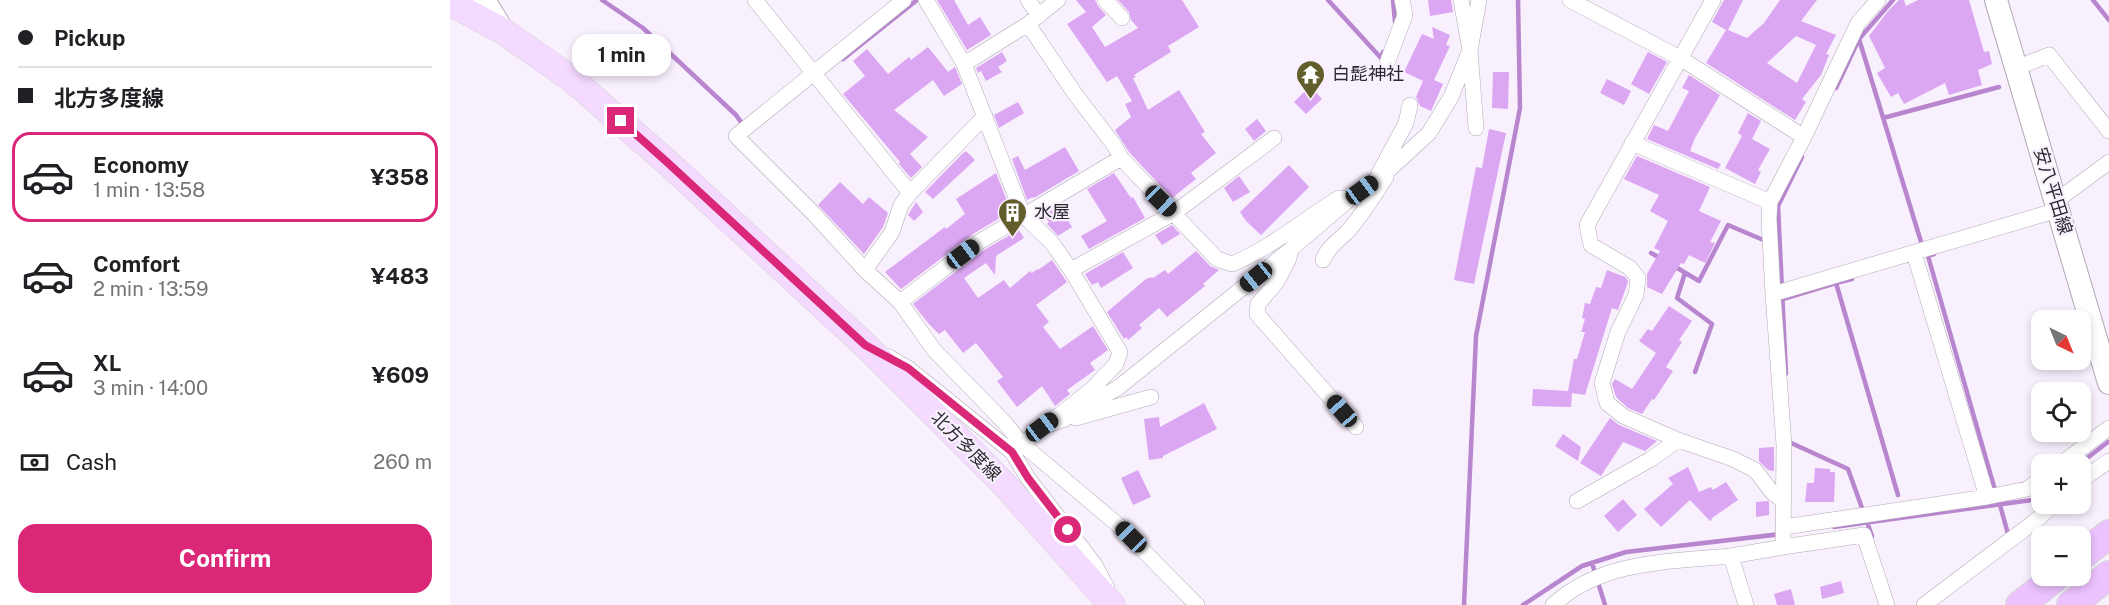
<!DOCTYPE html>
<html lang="en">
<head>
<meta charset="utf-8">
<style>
  body { margin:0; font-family:"Public Sans","Noto Sans JP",sans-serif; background:#f6f6f6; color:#202124; height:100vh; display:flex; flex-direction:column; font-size:22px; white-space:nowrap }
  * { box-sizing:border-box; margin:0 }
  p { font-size:20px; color:#757577 }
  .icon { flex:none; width:33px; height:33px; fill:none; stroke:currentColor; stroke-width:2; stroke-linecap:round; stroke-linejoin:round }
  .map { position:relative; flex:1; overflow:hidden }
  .sheet { display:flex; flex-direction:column; background:#fff; width:450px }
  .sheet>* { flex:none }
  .guide { display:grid; align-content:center; height:132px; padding:0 18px; background:#fff }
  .needle { width:39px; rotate:137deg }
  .tools { position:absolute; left:1581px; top:310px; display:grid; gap:12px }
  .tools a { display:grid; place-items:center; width:60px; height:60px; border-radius:12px; background:#fff; box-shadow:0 3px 9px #0003; font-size:30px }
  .end { position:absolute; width:27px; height:27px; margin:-14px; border:8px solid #db2777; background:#fff; box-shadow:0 0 0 3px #fff }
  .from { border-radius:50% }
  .bubble { position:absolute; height:42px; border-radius:18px; background:#fff; box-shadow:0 3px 9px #0003; font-size:20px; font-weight:700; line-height:42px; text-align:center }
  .car { position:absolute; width:18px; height:36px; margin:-18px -9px; border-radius:8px; box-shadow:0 0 4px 2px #0007; background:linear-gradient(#222 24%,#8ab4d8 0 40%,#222 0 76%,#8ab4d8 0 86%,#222 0) }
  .guide b { display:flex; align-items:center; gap:21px; height:57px; font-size:22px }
  .guide b+b { border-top:2px solid #e0e0e0 }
  .guide i { width:15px; height:15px; background:#202124 }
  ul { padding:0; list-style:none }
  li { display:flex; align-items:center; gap:18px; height:90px; margin:0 12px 9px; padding:0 6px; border:3px solid transparent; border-radius:18px }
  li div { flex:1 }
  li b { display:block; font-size:22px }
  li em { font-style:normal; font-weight:700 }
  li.active { border-color:#db2777 }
  li>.icon { width:54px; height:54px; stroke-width:1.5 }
  .pay { display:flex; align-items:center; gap:15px; height:66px; padding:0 18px; font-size:22px }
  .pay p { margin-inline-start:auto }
  .cta { display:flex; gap:12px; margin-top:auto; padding:12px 18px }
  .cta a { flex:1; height:69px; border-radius:18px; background:#db2777; color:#fff; font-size:24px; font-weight:700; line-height:69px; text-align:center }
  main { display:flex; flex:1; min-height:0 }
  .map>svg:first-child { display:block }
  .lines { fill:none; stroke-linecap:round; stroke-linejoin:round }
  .stream { stroke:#b885cf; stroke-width:4.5 }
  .building { fill:#dba6f2; fill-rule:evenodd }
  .street-casing { stroke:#b2a9b6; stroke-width:16 }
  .secondary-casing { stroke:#b2a9b6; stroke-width:24 }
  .primary-casing { stroke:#d5d4d5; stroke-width:27 }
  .highway-casing { stroke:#d5d4d5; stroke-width:30 }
  .street { stroke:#fff; stroke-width:15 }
  .secondary { stroke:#fff; stroke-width:22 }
  .primary { stroke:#f4daff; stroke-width:26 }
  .highway { stroke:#ecc2ff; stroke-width:28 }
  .route { stroke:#db2777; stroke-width:8 }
  .labels { text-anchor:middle; stroke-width:4.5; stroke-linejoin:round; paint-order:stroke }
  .poi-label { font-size:18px; fill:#2d2a2f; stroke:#f9f0fd; text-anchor:start }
  .street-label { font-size:18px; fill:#2d2a2f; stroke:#f9f0fd }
</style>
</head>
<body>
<main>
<section class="sheet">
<div class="guide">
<b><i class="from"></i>Pickup</b>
<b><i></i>北方多度線</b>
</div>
<ul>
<li class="active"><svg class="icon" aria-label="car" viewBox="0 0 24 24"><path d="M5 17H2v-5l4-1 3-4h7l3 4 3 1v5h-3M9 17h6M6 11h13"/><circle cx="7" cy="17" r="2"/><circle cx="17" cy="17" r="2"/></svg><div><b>Economy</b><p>1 min · 13:58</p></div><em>¥358</em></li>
<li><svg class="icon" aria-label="car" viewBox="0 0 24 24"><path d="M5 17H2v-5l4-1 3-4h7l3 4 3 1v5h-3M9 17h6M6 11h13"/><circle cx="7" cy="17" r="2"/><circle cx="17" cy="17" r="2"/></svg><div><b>Comfort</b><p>2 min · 13:59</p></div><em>¥483</em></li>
<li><svg class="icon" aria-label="car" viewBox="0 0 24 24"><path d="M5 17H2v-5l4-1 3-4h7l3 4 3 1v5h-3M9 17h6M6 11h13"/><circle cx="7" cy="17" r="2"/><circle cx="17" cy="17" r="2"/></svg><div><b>XL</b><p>3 min · 14:00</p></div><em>¥609</em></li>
</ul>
<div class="pay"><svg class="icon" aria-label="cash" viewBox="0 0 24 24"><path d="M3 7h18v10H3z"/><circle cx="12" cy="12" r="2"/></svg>Cash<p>260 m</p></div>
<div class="cta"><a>Confirm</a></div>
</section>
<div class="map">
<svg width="1659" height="605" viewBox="0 0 1659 605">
  <rect width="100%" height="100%" fill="#f9f0fd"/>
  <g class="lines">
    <path class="stream" d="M152,0L193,28L286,115L293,125
      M878,0L931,58L933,52
      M943,0L945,22
      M1643,0L1659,20
      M1409,39L1472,245
      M393,59L467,0
      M1386,88L1409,39L1443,0
      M1433,118L1549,87
      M1201,253L1212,259
      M1484,254L1478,256L1545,490
      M1224,266L1249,281L1278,225L1318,242
      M1235,273L1227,298L1262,324L1245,372
      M1386,283L1402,279
      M1333,299L1386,283L1448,495
      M1336,374L1328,206L1352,157
      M1339,440V442L1398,469L1422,536
      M1628,465L1658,442
      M1550,505L1558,534
      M1384,527L1582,500L1592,493
      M1142,563L1155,605
      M1014,605L1026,336L1070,108L1068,0
      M1073,605L1132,566L1176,552L1331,534"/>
  </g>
  <path class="building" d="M487,0H504L518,25L530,17L541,35L517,50Z
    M626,0H645L648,6L656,15L642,27L655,47L688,28L681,20L679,12L668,0H732L749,27L718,46L721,52L684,75L686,77L683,78L698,110L729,90L755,132L751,134L766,153L741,173L746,179L722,198L679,152L665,130L681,117L675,104L682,101L667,76L657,82L617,24L636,12Z
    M978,0H1001L1003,12L980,16Z
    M1274,0H1293L1278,30L1297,38L1314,23L1330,0H1367L1351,21L1386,35L1376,54L1379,55L1371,75L1352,99L1356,102L1345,120L1256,63L1276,30L1262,22ZM1346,36L1366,45L1347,83L1317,63Z
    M1449,0H1454L1456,6L1468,0H1519L1534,52L1539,51L1542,64L1528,70L1532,85L1499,95L1495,83L1454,104L1448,93L1441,97L1427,73L1435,68L1419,36L1438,11Z
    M982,27L1000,35L996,45L1000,46L984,80L993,84L981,111L970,106L966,97L973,81L954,72L972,34L984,39Z
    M478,47L498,72L505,67L512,84L494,96L483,80L444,110L478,137L460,154L472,167L461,178L449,164L450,162L393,94L415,76L403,61L417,49L438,74L459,57L461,60Z
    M552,52L557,61L548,67L552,72L536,81L531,71L528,73L526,68Z
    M1198,52L1217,62L1199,94L1181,84Z
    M1043,72H1059L1058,109L1042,108Z
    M1239,75L1270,95L1245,138L1240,151L1271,164L1268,169L1197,139L1204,125L1218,131L1239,91L1232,88Z
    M1157,79L1181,91L1174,105L1150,93Z
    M860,86L872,99L856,114L844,102Z
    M568,102L574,113L549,128L544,115Z
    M1298,113L1311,121L1302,139L1320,149L1308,170L1311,172L1305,184L1275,168L1292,136L1288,133Z
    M807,119L816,131L804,141L795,129Z
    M1039,129L1056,133L1024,284L1004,280L1026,167L1032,168Z
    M615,147L629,171L584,198L583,197L577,200L562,159L568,156L575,170Z
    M516,151L525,160L483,199L475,192L512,154Z
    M1187,156L1260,187L1249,211L1271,221L1260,242L1265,243L1255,263L1239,255L1234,264L1231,263L1212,294L1197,287V274L1210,251L1204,248L1218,221L1200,211L1209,195L1174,179Z
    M839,165L859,187L811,235L796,221L790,212Z
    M546,173L560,208L556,210L558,213L523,234L451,289L435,272L495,227L496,229L515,214L506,199Z
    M664,173L681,198L683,197L695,218L639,249L631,236L657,221L637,189Z
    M789,176L800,192L783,202L774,188Z
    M390,182L413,204L419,197L438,213L433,227L414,254L368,205Z
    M466,202L473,212L464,221L458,215Z
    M609,206L622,227L608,236L597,224L599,222L594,215Z
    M722,225L730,234L712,245L705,235Z
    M569,230L574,238L546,256L545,275L536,263L514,278L528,298L554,280L560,288L580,271L582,273L587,269L588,270L602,260L617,282L586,305L599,322L593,327L610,349L643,326L658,350L640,363L645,370L617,390L620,394L605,406L592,386L567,407L547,381L553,377L526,343L513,353L495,330L489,334L478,323L463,304L534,250Z
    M746,251L760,266L769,270L753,284L755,286L717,317L709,308L689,325L692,328L678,340L676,337L674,339L657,312L696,279L702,277L703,278L715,270L718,274Z
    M673,252L683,268L651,288L648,282L642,285L635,274Z
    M1157,270L1175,277L1178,281L1177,285L1168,310L1162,308L1135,395L1122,393L1121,407L1082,406L1083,389L1118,391L1124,359H1127L1135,332H1131L1135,319L1132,318L1135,303L1140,304L1146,287L1151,288Z
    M1219,306L1242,321L1229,340L1232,342L1216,367L1223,371L1204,400L1202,399L1192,414L1178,408L1166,397L1162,384L1165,379L1182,389L1206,353L1189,341L1198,329L1202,331Z
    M754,403L767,429L713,456V458L699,460L694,419L709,417L710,427Z
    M1160,418L1169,425L1207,441L1195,451L1173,442L1151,476L1130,463Z
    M1113,434L1131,447L1128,461L1105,446Z
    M1324,447V471L1318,470L1309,461V448Z
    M1238,467L1249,492L1261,487L1263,490L1276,482L1288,500L1262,518L1261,517L1262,520L1260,521L1240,500L1211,527L1194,509L1223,484L1218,478Z
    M1365,468L1380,469V472H1385L1384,502H1355L1357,483H1364Z
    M688,470L701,497L683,505L671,478Z
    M1173,499L1187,515L1168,532L1154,516Z
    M1318,501L1319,502V515L1306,517V502Z
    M1391,581L1394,593L1372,599L1370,587Z
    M1341,589L1345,605H1327L1324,594Z"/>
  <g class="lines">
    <defs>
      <path id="street" d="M305,0L460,193
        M454,0L286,136L363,213L415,270L450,302L484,350L555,423L572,444L667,524L747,605
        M476,0L514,64L573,215L602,243L621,270L670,352L666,364L641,390L562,452
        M578,0L589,16
        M655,0L672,18
        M1120,0L1230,58L1354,137
        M1263,0L1137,225L1141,245L1180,268L1188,278L1186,295L1168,332L1152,383L1157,403L1173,416L1228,440L1283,459L1305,470L1322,492L1333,501
        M578,24L625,94L664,145L671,158L767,259L782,264C821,248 853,220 889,198H892
        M937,63L955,15L952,0
        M514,64L578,24L608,0
        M1566,68L1599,55L1659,131
        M1026,128L1020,50L1029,0
        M1182,143L1320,202
        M929,173L956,123L960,105
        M1606,201L1659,162
        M841,250L838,261L826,283L808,304L807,314L906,427
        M1464,253L1537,497
        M873,260C877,248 888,241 897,232C912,216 924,196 936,177
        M415,270L442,232L451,205L460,193L535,116
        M621,270L724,213L824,138
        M1323,294L1608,210
        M450,302L529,242L671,158
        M437,356L458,368L562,452L578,478L645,565L657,588
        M626,418L701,397
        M592,427L613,420L669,387L841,249L901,198L941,168L979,133L1001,97L1020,50L1011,0
        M1609,465L1659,428
        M1630,481L1659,461
        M1127,501L1201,459L1228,440
        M1334,527L1537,497L1577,489L1592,478
        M1333,547L1414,535L1437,605
        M1103,605C1152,560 1219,562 1281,556
        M1296,605L1281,556L1333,547L1334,445L1323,294L1319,219L1320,202L1354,137L1408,23L1428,0
        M1474,605L1584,522L1605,504"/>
      <path id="secondary" d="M34,0L53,31
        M1546,0L1659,383"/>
      <path id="primary" d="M0,3L53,31L123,80L218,163L415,345L553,483L662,605"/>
      <path id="highway" d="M1630,557L1659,534
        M1570,605L1607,576
        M1621,605L1659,575"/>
    </defs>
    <use href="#street" class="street-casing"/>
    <use href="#secondary" class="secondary-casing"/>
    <use href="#primary" class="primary-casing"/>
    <use href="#highway" class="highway-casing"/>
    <use href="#street" class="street"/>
    <use href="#secondary" class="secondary"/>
    <use href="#primary" class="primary"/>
    <use href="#highway" class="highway"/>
  </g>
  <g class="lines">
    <path class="route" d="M171,121L218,163L415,345L458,368L562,452L578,478L618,530"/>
  </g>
  <defs>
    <symbol id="temple-pin" viewBox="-11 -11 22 30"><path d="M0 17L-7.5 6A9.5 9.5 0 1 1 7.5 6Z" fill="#625e2b" stroke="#f9f0fd"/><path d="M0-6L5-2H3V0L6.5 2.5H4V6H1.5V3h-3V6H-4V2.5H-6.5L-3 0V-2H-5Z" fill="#fff"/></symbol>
    <symbol id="building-pin" viewBox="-11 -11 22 30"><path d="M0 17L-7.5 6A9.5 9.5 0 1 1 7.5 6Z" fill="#625e2b" stroke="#f9f0fd"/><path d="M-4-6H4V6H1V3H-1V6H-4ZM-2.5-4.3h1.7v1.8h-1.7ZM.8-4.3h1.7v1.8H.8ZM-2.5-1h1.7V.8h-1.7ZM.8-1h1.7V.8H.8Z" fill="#fff"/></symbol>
  </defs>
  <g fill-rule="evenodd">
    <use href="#temple-pin" x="844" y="58" width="33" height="45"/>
    <use href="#building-pin" x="546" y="196" width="33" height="45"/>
  </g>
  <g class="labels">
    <g class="poi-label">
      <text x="882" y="80">白髭神社</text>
      <text x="584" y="218">水屋</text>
    </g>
    <g class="street-label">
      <text transform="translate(1603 191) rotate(73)" y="6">安八平田線</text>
      <text transform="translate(516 446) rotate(45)" y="6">北方多度線</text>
    </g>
  </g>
</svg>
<div class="tools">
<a><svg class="needle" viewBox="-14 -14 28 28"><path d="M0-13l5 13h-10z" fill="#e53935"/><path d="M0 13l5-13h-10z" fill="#757577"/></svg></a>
<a><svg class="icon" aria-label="locate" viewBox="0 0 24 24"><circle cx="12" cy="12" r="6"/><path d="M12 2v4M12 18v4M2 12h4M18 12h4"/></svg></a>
<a>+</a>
<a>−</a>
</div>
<i class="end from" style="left:618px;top:530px"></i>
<i class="end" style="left:171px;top:121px"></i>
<div class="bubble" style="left:122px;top:34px;width:99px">1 min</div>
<i class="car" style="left:912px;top:190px;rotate:54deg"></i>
<i class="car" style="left:711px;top:201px;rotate:134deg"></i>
<i class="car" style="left:513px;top:254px;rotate:53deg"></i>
<i class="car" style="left:806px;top:277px;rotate:231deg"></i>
<i class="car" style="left:892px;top:411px;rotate:319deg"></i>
<i class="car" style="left:592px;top:427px;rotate:53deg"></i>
<i class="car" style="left:681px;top:537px;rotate:315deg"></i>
</div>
</main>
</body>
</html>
